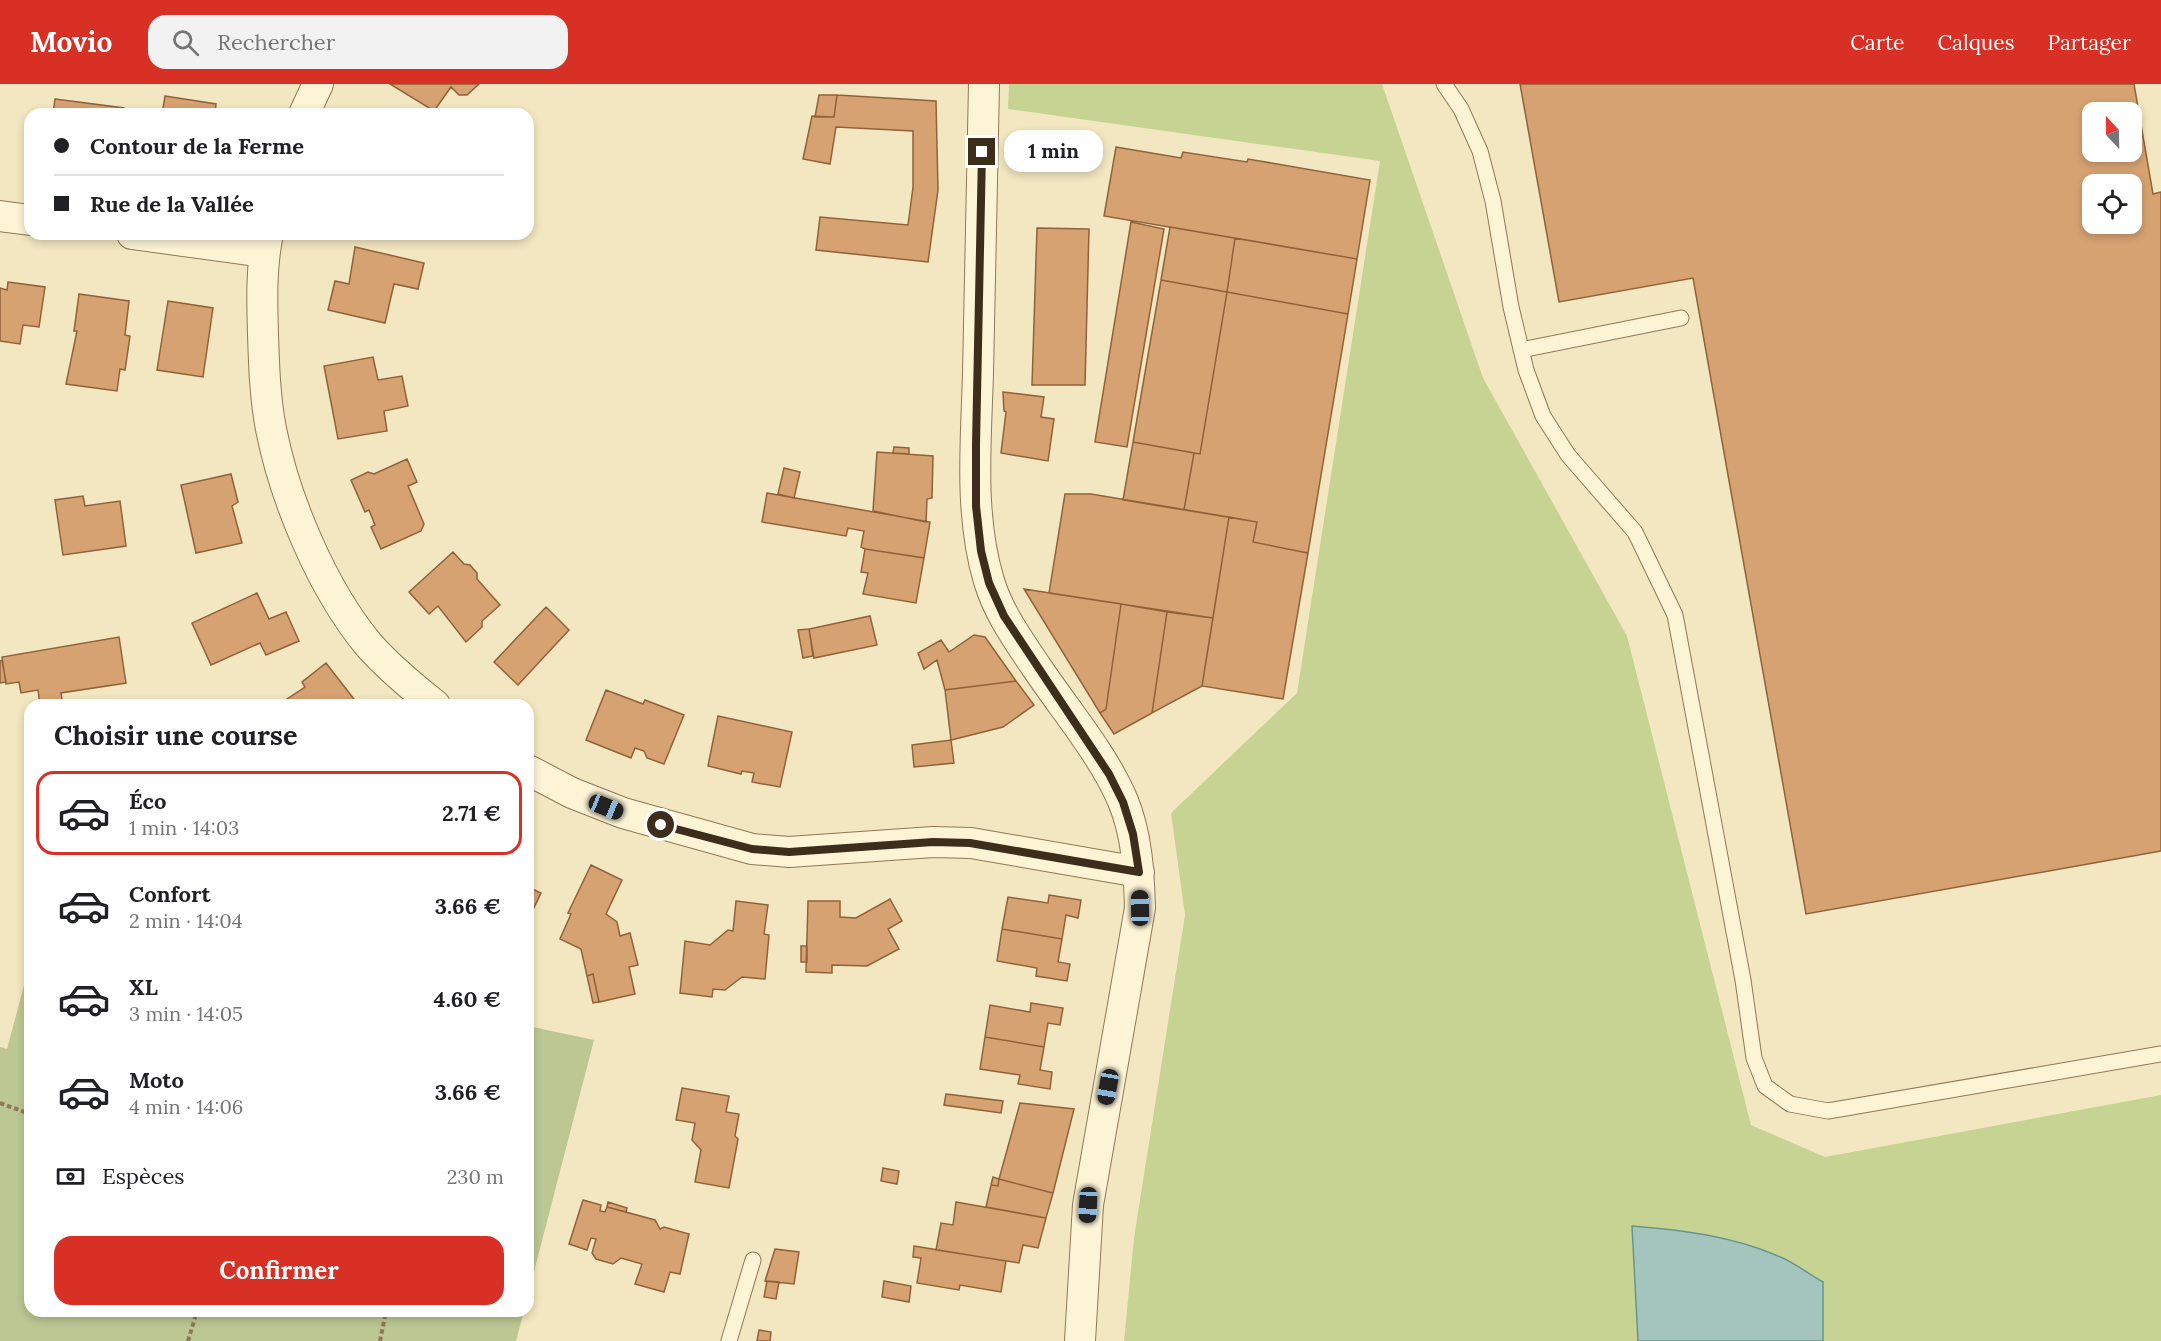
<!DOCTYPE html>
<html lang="fr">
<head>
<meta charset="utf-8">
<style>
  body { margin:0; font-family:Lora,serif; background:#f2f2f2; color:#202124; height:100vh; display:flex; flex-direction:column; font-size:22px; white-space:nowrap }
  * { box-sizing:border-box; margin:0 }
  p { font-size:20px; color:#757577 }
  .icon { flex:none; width:33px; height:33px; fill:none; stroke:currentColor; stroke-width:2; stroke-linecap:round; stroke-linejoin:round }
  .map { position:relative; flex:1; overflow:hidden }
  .drawer { position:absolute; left:24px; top:615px; width:510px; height:618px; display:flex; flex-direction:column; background:#fff; border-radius:18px; box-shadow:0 3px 9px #0003 }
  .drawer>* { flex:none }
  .banner { position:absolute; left:24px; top:24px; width:510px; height:132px; border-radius:18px; box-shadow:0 3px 9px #0003; display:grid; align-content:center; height:132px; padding:0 30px; background:#fff }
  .needle { width:39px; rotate:338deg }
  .controls { position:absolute; left:2082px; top:18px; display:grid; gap:12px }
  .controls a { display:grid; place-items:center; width:60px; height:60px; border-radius:12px; background:#fff; box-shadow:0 3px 9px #0003; font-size:30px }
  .end { position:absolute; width:27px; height:27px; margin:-14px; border:8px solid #3d2e1c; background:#fff; box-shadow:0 0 0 3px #fff }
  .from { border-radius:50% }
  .bubble { position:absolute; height:42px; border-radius:18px; background:#fff; box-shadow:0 3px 9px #0003; font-size:20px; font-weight:800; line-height:42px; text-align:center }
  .car { position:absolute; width:18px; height:36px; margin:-18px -9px; border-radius:8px; box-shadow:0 0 4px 2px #0007; background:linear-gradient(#222 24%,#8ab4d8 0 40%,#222 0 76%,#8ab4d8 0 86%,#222 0) }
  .banner b { display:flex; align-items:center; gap:21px; height:57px; font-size:22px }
  .banner b+b { border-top:2px solid #e0e0e0 }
  .banner i { width:15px; height:15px; background:#202124 }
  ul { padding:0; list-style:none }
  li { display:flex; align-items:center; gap:18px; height:84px; margin:0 12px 9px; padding:0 18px; border:3px solid transparent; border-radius:18px }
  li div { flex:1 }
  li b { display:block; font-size:22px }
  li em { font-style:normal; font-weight:800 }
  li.selected { border-color:#d93025 }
  li>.icon { width:54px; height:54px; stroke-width:1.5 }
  h2 { padding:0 30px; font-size:27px; line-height:72px }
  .pay { display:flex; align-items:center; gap:15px; height:66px; padding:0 30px; font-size:22px }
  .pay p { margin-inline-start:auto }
  .cta { display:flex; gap:12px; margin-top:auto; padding:12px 30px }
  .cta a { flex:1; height:69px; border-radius:18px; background:#d93025; color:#fff; font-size:24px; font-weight:800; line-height:69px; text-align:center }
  header { display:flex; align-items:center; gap:36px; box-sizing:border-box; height:84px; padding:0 30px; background:#d93025; color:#fff }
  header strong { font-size:28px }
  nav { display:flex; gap:33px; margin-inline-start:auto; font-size:21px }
  .search { width:420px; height:54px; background:#f2f2f2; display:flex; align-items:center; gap:15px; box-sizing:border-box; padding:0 21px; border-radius:18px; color:#757577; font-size:22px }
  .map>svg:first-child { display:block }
  .green { fill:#c7d393 }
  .cemetery { fill:#bdc794 }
  .water { fill:#a4c5be; stroke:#6a958d; stroke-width:1.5 }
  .building { fill:#d6a272; stroke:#916239; stroke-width:1.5; fill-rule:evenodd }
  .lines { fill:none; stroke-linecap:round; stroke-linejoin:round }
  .lane-casing { stroke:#8f7856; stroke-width:17 }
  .street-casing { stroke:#8f7856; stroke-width:32 }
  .path { stroke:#8f7856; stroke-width:4; stroke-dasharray:4.5 3; stroke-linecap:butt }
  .lane { stroke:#fdf4d6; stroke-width:15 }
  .street { stroke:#fdf4d6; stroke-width:30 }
  .route { stroke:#3d2e1c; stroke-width:8 }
</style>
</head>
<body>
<header>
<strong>Movio</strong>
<div class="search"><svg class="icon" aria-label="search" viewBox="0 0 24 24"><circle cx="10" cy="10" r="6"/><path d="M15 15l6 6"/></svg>Rechercher</div>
<nav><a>Carte</a><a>Calques</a><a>Partager</a></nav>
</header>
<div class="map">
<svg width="2161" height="1257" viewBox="0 0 2161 1257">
  <rect width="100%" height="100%" fill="#f3e7c1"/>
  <path class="green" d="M1009,0H1382L1483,294L1627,552L1751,1041L1825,1073L2161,1011V1257H1124L1134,1154L1185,831L1171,729L1297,609L1380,77L1008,25Z"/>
  <path class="cemetery" d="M30,879V1227H524L516,1257H0V963L7,965Z
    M528,942L594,956L528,1211Z"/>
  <path class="water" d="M1632,1142C1682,1146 1732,1152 1778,1172C1794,1178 1808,1190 1823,1198V1257H1638Z"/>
  <path class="building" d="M390,0H479L467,11H459L451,3L434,27Z
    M1520,0H2134L2153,110L2161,108V767L1806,830L1693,194L1559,218ZM2092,28H2132V68H2092ZM2092,100H2132V140H2092Z
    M819,11H837L834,33H815Z
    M837,11L936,17L938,106L928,178L816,166L820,133L908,141L913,103V47L836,43L830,80L803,75L812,32L834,33Z
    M165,12L216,20L215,30H162Z
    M55,15L124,24L123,30H53Z
    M1116,63L1181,74L1183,68L1247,78L1248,75L1370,96L1357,175L1104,132Z
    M1131,138L1164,145L1127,363L1095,358Z
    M1170,143L1235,154L1227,208L1161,196Z
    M1037,144L1089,145L1085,301H1032Z
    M1235,154L1357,175L1348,230L1227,208Z
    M355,163L424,179L418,205L394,200L385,239L328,226L335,197L349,200Z
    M1161,196L1227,208L1200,370L1133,358Z
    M8,198L45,203L39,243L23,241L20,260L0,257V204L7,206Z
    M1227,208L1348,230L1308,469L1253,458L1257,438L1184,426L1194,369L1200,370Z
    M79,210L129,217L125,251L130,252L125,286L120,285L117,307L66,300L77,247H74Z
    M168,217L213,224L203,293L157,286Z
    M373,273L378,296L402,292L408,322L384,327L387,347L338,355L324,282Z
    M1003,308L1044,313L1041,333L1054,335L1048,377L1001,369L1006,328L1004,327Z
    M1133,358L1194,369L1184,426L1123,416Z
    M894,363L909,364V370L893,369Z
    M877,368L933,372L932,414L927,415L926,438L873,427Z
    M407,375L417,398L408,402L424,440L421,447L381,465L371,443L375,441L369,426L365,428L351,396L368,388L374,390Z
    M784,384L800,388L794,414L778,410Z
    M231,390L238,418L232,422L242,459L196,469L181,401Z
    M767,409L930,438L924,474L865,465L861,463L864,447L848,444L846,452L762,438Z
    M1065,410H1091L1229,433L1213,534L1049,509Z
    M83,412L85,422L120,417L126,462L63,471L55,416Z
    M1229,433L1257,438L1253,458L1308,469L1283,615L1202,602Z
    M865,465L924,474L916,519L863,510L868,489L861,488Z
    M453,468L464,480L470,481L477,489V495L500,521L482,537V543L466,558L438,522L429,530L409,508Z
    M1024,505L1121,520L1106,625L1100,629Z
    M257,509L269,535L286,528L299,557L266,571L260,559L211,581L192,539Z
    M1121,520L1167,528L1152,629L1114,650L1100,629L1106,625Z
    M546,523L569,546L518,601L494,578Z
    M1167,528L1213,534L1202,602L1152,629Z
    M870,532L877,561L814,574L809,545Z
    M809,545L813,572L803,574L798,546Z
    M974,551L985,553L1016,597L945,606L937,576L924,585L918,569L941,556L949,568Z
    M119,553L126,599L61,609L63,621H40L38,606L21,609L19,598L6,600L2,573Z
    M2,576L6,598L0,599V577Z
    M326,579L357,619L278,621L305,603L302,598Z
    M1016,597L1034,621L1003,643L951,656L945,606Z
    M606,606L643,620L645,616L684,631L664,680L647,674L644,667L635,664L631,674L586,656Z
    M718,632L792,648L780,703L752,698L754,689L742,687L741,690L708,682Z
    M951,656L954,679L914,683L912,661Z
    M591,781L622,796L606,830L617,838L620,852L630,849L638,881L629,883L635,910L599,918L593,890L587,892L581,865L560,855L571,830L568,829Z
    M528,803L541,809L528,836Z
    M1049,811L1081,816L1078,834L1066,831L1062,855L1002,845L1008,813L1048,819Z
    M890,815L902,837L888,845L899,865L867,882L832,881V889L806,888L808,817H840V833L856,834Z
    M736,817L768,821L764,850L769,851L765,895L742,893L725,906L713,905L712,913L680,909L685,857L710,861L728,846L733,847Z
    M1002,845L1062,855L1058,878L1070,880L1067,897L1036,892L1037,884L997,877Z
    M801,862H807V878H801Z
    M593,890L599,918L593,919L587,892Z
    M1031,919L1063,924L1060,941L1048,939L1044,963L985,953L990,921L1030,928Z
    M985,953L1044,963L1040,986L1052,988L1050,1005L1018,1000L1020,991L980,985Z
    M682,1004L729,1012L726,1028L739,1030L735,1052L738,1055L729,1104L695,1098L701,1066L692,1056L695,1039L676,1036Z
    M946,1010L1003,1017L1001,1029L944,1021Z
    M1020,1019L1074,1025L1053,1109L999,1095Z
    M883,1084L899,1087L897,1100L881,1097Z
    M993,1093L999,1095L998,1102L991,1101Z
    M999,1095L1053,1109L1046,1134L986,1123L991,1101L998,1102Z
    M583,1116L601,1121L600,1127L605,1128L607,1123L655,1136L660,1145L664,1143L689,1150L680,1190L670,1188L664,1208L635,1200L642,1180L621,1174L613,1180L596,1175L592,1169L596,1155L591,1154L587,1166L569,1160Z
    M608,1118L627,1124L626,1128L607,1123Z
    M956,1118L1046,1134L1038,1164L1023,1161L1019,1179L936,1166L941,1139L953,1141Z
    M914,1162L1006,1177L1001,1208L960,1201L959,1206L917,1199L921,1174L913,1173Z
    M775,1165L799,1168L794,1200L765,1197Z
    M767,1197L779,1198L776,1215L764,1213Z
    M884,1197L911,1202L909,1218L882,1213Z
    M759,1246L771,1248L770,1257H757Z"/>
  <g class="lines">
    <defs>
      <path id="lane" d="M1444,0L1461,25L1480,67L1493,117L1511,223L1526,286L1543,332L1568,371L1635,448L1675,531L1743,896L1754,974L1765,1002L1790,1020L1828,1027L2161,970
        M1521,266L1681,234
        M729,1257L753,1176"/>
      <path id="street" d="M984,0C982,97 980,193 978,290C976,358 969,431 989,497C998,528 1019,557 1037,584C1066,627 1103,670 1123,717C1137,751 1139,788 1140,824L1088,1121L1080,1257
        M304,30L318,0
        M0,132L30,136
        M132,150L264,168
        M268,150C261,182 262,217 263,250C264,282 265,314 271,345C285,416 322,504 368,560C388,583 411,602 435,621
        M528,686L572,709L623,729L752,765L789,768L933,758L971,759L1139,788"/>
    </defs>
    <use href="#lane" class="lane-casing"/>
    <use href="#street" class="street-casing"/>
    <path class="path" d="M27,891L30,893
      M0,1019L30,1030
      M188,1257L197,1227
      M380,1257L386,1227"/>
    <use href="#lane" class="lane"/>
    <use href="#street" class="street"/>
  </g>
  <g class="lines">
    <path class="route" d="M661,741L752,765L789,768L933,758L970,759L1139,788L1133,750L1123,718L1109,690L1004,532L989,499L981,467L976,422V360L982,68"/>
  </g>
</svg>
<div class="controls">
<a><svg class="needle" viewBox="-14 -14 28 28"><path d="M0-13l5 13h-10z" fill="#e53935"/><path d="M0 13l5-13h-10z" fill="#757577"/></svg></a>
<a><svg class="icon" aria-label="locate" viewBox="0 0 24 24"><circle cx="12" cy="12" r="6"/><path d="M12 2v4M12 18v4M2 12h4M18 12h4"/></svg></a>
</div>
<i class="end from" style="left:661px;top:741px"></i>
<i class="end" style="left:982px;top:68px"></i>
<div class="bubble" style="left:1004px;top:46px;width:99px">1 min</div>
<i class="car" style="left:606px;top:723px;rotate:112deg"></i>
<i class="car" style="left:1140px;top:824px;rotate:359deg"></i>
<i class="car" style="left:1108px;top:1003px;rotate:190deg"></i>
<i class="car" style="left:1088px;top:1121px;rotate:183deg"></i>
<div class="banner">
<b><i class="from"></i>Contour de la Ferme</b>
<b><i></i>Rue de la Vallée</b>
</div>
<section class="drawer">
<h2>Choisir une course</h2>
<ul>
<li class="selected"><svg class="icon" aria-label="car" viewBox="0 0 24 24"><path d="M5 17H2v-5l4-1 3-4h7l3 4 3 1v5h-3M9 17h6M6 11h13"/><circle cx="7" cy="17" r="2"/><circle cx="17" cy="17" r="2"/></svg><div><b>Éco</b><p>1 min · 14:03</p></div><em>2.71 €</em></li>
<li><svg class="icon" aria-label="car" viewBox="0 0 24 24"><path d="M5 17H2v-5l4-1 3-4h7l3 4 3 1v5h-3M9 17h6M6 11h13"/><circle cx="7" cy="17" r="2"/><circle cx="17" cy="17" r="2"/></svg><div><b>Confort</b><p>2 min · 14:04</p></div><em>3.66 €</em></li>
<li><svg class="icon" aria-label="car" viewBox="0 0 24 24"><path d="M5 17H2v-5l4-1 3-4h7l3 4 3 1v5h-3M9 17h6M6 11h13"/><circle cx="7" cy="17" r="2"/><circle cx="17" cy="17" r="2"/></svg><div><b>XL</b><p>3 min · 14:05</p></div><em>4.60 €</em></li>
<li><svg class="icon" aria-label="car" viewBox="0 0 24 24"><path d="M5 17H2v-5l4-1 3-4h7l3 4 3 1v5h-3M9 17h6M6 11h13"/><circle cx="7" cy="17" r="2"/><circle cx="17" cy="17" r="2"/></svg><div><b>Moto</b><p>4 min · 14:06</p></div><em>3.66 €</em></li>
</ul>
<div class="pay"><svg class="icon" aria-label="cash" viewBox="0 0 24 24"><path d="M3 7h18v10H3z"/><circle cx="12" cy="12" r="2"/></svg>Espèces<p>230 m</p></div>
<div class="cta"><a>Confirmer</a></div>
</section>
</div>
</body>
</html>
